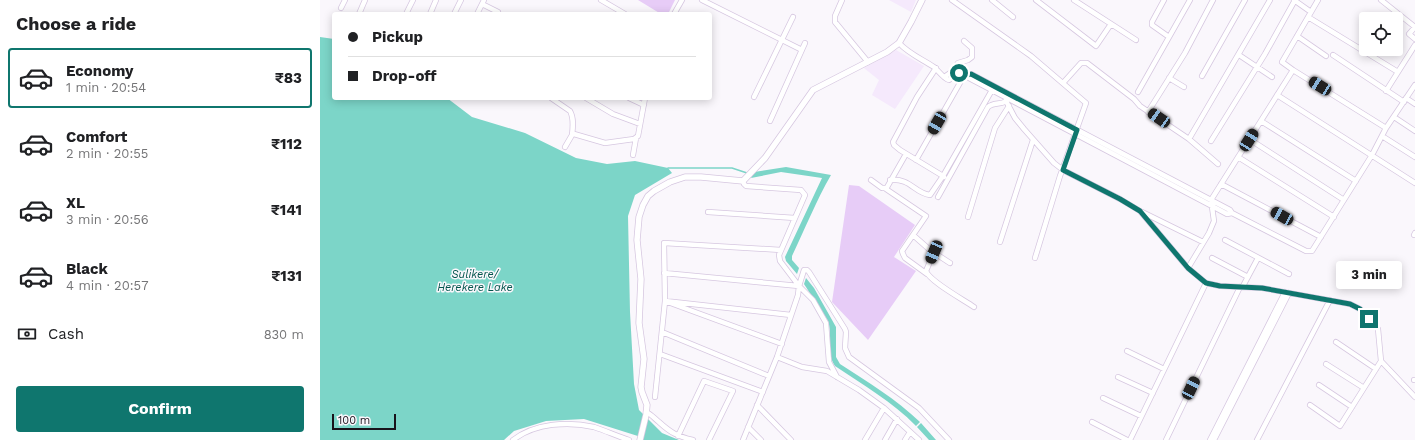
<!DOCTYPE html>
<html lang="en">
<head>
<meta charset="utf-8">
<style>
  body { margin:0; font-family:"Work Sans",sans-serif; background:#f2f2f2; color:#202124; height:100vh; display:flex; flex-direction:column; font-size:15px; white-space:nowrap }
  * { box-sizing:border-box; margin:0 }
  p { font-size:13px; color:#757577 }
  .icon { flex:none; width:22px; height:22px; fill:none; stroke:currentColor; stroke-width:2; stroke-linecap:round; stroke-linejoin:round }
  .map { position:relative; flex:1; overflow:hidden }
  .drawer { display:flex; flex-direction:column; background:#fff; width:320px }
  .drawer>* { flex:none }
  .guide { position:absolute; left:12px; top:12px; width:380px; height:88px; border-radius:4px; box-shadow:0 2px 10px #0003; display:grid; align-content:center; height:88px; padding:0 16px; background:#fff }
  .buttons { position:absolute; left:1039px; top:12px; display:grid; gap:8px }
  .buttons a { display:grid; place-items:center; width:44px; height:44px; border-radius:4px; background:#fff; box-shadow:0 2px 10px #0003; font-size:20px }
  .scale { position:absolute; left:12px; bottom:10px; width:64px; box-sizing:border-box; padding-left:4px; border:2px solid #18131b; border-top:0; font-size:11px; line-height:14px; white-space:nowrap; color:#18131b; -webkit-text-stroke:3px #faf7fc; paint-order:stroke }
  .end { position:absolute; width:18px; height:18px; margin:-9px; border:5px solid #0f766e; background:#fff; box-shadow:0 0 0 2px #fff }
  .from { border-radius:50% }
  .bubble { position:absolute; height:28px; border-radius:4px; background:#fff; box-shadow:0 2px 10px #0003; font-size:13px; font-weight:700; line-height:28px; text-align:center }
  .car { position:absolute; width:12px; height:24px; margin:-12px -6px; border-radius:5px; box-shadow:0 0 3px 1px #0007; background:linear-gradient(#222 24%,#8ab4d8 0 40%,#222 0 76%,#8ab4d8 0 86%,#222 0) }
  .guide b { display:flex; align-items:center; gap:14px; height:38px; font-size:15px }
  .guide b+b { border-top:1px solid #e0e0e0 }
  .guide i { width:10px; height:10px; background:#202124 }
  ul { padding:0; list-style:none }
  li { display:flex; align-items:center; gap:12px; height:60px; margin:0 8px 6px; padding:0 8px; border:2px solid transparent; border-radius:4px }
  li div { flex:1 }
  li b { display:block; font-size:15px }
  li em { font-style:normal; font-weight:700 }
  li.selected { border-color:#0f766e }
  li>.icon { width:36px; height:36px; stroke-width:1.5 }
  h2 { padding:0 16px; font-size:18px; line-height:48px }
  .pay { display:flex; align-items:center; gap:10px; height:44px; padding:0 16px; font-size:15px }
  .pay p { margin-inline-start:auto }
  .action { display:flex; gap:8px; margin-top:auto; padding:8px 16px }
  .action a { flex:1; height:46px; border-radius:4px; background:#0f766e; color:#fff; font-size:16px; font-weight:700; line-height:46px; text-align:center }
  main { display:flex; flex:1; min-height:0 }
  .map>svg:first-child { display:block }
  .built { fill:#f5e9fc }
  .green { fill:#e7ccf7 }
  .water { fill:#7cd5c8 }
  .lines { fill:none; stroke-linecap:round; stroke-linejoin:round }
  .stream { stroke:#7cd5c8; stroke-width:1.5 }
  .minor-casing { stroke:#d6c7e0; stroke-width:6 }
  .tertiary-casing { stroke:#d6c7e0; stroke-width:7 }
  .minor { stroke:#fff; stroke-width:4.5 }
  .tertiary { stroke:#fff; stroke-width:5.5 }
  .route { stroke:#0f766e; stroke-width:5 }
  .labels { text-anchor:middle; stroke-width:3; stroke-linejoin:round; paint-order:stroke }
  .water-label { font-size:11px; font-style:italic; fill:#03554d; stroke:#faf7fc }
</style>
</head>
<body>
<main>
<section class="drawer">
<h2>Choose a ride</h2>
<ul>
<li class="selected"><svg class="icon" aria-label="car" viewBox="0 0 24 24"><path d="M5 17H2v-5l4-1 3-4h7l3 4 3 1v5h-3M9 17h6M6 11h13"/><circle cx="7" cy="17" r="2"/><circle cx="17" cy="17" r="2"/></svg><div><b>Economy</b><p>1 min · 20:54</p></div><em>₹83</em></li>
<li><svg class="icon" aria-label="car" viewBox="0 0 24 24"><path d="M5 17H2v-5l4-1 3-4h7l3 4 3 1v5h-3M9 17h6M6 11h13"/><circle cx="7" cy="17" r="2"/><circle cx="17" cy="17" r="2"/></svg><div><b>Comfort</b><p>2 min · 20:55</p></div><em>₹112</em></li>
<li><svg class="icon" aria-label="car" viewBox="0 0 24 24"><path d="M5 17H2v-5l4-1 3-4h7l3 4 3 1v5h-3M9 17h6M6 11h13"/><circle cx="7" cy="17" r="2"/><circle cx="17" cy="17" r="2"/></svg><div><b>XL</b><p>3 min · 20:56</p></div><em>₹141</em></li>
<li><svg class="icon" aria-label="car" viewBox="0 0 24 24"><path d="M5 17H2v-5l4-1 3-4h7l3 4 3 1v5h-3M9 17h6M6 11h13"/><circle cx="7" cy="17" r="2"/><circle cx="17" cy="17" r="2"/></svg><div><b>Black</b><p>4 min · 20:57</p></div><em>₹131</em></li>
</ul>
<div class="pay"><svg class="icon" aria-label="cash" viewBox="0 0 24 24"><path d="M3 7h18v10H3z"/><circle cx="12" cy="12" r="2"/></svg>Cash<p>830 m</p></div>
<div class="action"><a>Confirm</a></div>
</section>
<div class="map">
<svg width="1095" height="440" viewBox="0 0 1095 440">
  <rect width="100%" height="100%" fill="#faf7fc"/>
  <path class="built" d="M569,0H596L591,12Z
    M576,50L604,66L575,109L552,95L559,80L544,68Z"/>
  <path class="green" d="M318,0H355L348,14H341Z
    M529,185L539,186L595,225L574,257L596,271L548,340L512,302Z"/>
  <path class="water" d="M0,37L14,39V98H127L152,117L205,133L256,158L287,164L315,161L348,168L352,173L315,195L308,216L310,312L314,384L319,410L342,433L359,440H321V437L264,419L226,421L194,431L184,440H0Z
    M466,167L511,175C496,201 485,229 472,256V260L479,268L477,274L466,261L465,257L502,178L461,172L431,178L434,172Z
    M486,278L494,288L516,327V357L520,364C548,382 576,399 600,422L596,426C573,402 543,385 515,366C506,353 513,336 508,321L484,284Z
    M601,423L616,440H609L597,427Z"/>
  <g class="lines">
    <path class="stream" d="M348,168H412L427,173"/>
    <defs>
      <path id="minor" d="M281,0L305,14
        M382,0L482,50
        M522,0L515,16V22L548,62
        M632,0L711,56L766,103L740,176L715,258
        M672,0L693,17
        M716,0L776,46L791,24
        M754,0L816,40
        M844,0L832,22V25L849,37
        M974,0L991,12
        M1061,0L1095,27
        M162,4L178,12
        M21,8L25,0
        M39,14L45,0
        M86,14L93,0
        M110,14L116,0
        M134,14L141,0
        M157,14L164,0
        M354,14L362,0
        M988,17L1078,72
        M1095,27L1089,34L1095,39
        M977,36L1006,56
        M579,43C589,54 602,59 614,67C619,71 623,78 629,80L639,73L646,74
        M919,55L952,77
        M1013,55L1084,102
        M616,68L597,97L573,142L574,145L580,150L623,176L672,90
        M973,70L1066,128
        M651,74L910,210L912,213L907,214L892,206L649,78L648,75Z
        M882,76L925,0
        M624,77L633,71L638,63L648,60L652,57V48L644,41
        M849,78L864,87
        M743,83L761,63H767L814,99L820,106L869,139L898,164
        M1066,91L1095,45
        M818,92L870,0
        M957,95L1095,183
        M434,97L473,17
        M686,97V101L695,118L704,129L734,163L743,170L800,199L820,211L868,268L886,283L900,286L942,288L1030,304L1040,309L1058,329L1061,361L1095,397
        M231,98L250,111C254,118 253,127 252,135
        M266,98L293,114L320,124
        M309,98L324,105
        M1086,98L1095,104
        M828,112L865,53L893,0
        M1074,117L1095,131
        M450,121L485,43
        M941,121L1036,181
        M1062,136L1095,157
        M869,139L950,0
        M929,139L1024,200
        M891,141L945,54L975,0
        M245,147L252,135L254,134L285,143L314,139L318,136L325,98
        M586,154L566,189L606,216L582,251L583,254L585,258L607,274
        M313,155L316,138
        M918,157L1014,217
        M596,160L645,74
        M551,180L562,188H566
        M570,180C591,178 594,193 610,195L623,176L624,177
        M901,184L1001,237
        M618,197L668,107C674,102 681,105 686,101
        M388,212L475,218
        M822,212L883,242
        M912,213L986,251H992L1052,155L1066,128L1095,85
        M648,217L675,128L689,106
        M1095,233L1094,235H1095
        M593,235L610,250L630,263
        M905,240L969,274
        M680,242L713,140
        M461,250L344,243L345,301L471,315
        M614,252L606,271C609,281 644,300 654,307
        M892,258L928,277
        M868,268L889,233L894,221L891,200L973,70L962,62L998,0
        M344,273L479,286L493,300L506,323L509,362L517,377
        M479,286L484,270H487L489,272L525,329L526,332L525,348L529,357L599,408L629,440
        M923,286L938,258
        M342,332L449,376
        M1016,342L1056,369
        M807,351L844,369
        M340,354L443,392
        M457,357L482,367L507,371L539,390L564,408L599,440
        M1006,364L1044,388
        M798,377L833,393
        M1094,380H1095
        M999,385L1032,407
        M335,397L345,301L462,344
        M783,398L821,416
        M437,405L471,440
        M990,405L1020,426L1061,361
        M326,412C331,414 334,418 339,422C351,433 357,436 373,440
        M772,422L807,440
        M428,427L441,440
        M358,436L384,381L413,391L389,440
        M193,440C215,423 248,421 274,427C286,431 297,436 309,440
        M423,440L457,357L478,295L479,286L460,261L459,255L485,195L481,190L426,186L424,184L423,181
        M545,440L564,408
        M565,440L577,419
        M585,440L590,432
        M810,440L886,283
        M846,440L920,287
        M890,440L965,292
        M894,440L969,293
        M937,440L1010,300"/>
      <path id="tertiary" d="M320,440L326,415L327,405L322,392L321,387L324,359L319,323L321,279L317,240L319,217L323,205L328,196L334,191L350,182L365,177H381L423,181L445,158L493,90L567,52L579,43L591,22L602,0"/>
    </defs>
    <use href="#minor" class="minor-casing"/>
    <use href="#tertiary" class="tertiary-casing"/>
    <use href="#minor" class="minor"/>
    <use href="#tertiary" class="tertiary"/>
  </g>
  <g class="lines">
    <path class="route" d="M639,73H643L648,75L651,74L757,130L743,170L800,199L820,211L868,268L886,283L900,286L942,288L1030,304L1040,309L1049,319"/>
  </g>
  <g class="labels">
    <g class="water-label">
      <text x="155" y="278">Sulikere/<tspan x="155" dy="13">Herekere Lake</tspan></text>
    </g>
  </g>
</svg>
<div class="buttons">
<a><svg class="icon" aria-label="locate" viewBox="0 0 24 24"><circle cx="12" cy="12" r="6"/><path d="M12 2v4M12 18v4M2 12h4M18 12h4"/></svg></a>
</div>
<div class="scale">100 m</div>
<i class="end from" style="left:639px;top:73px"></i>
<i class="end" style="left:1049px;top:319px"></i>
<div class="bubble" style="left:1016px;top:261px;width:66px">3 min</div>
<i class="car" style="left:1000px;top:86px;rotate:302deg"></i>
<i class="car" style="left:839px;top:118px;rotate:304deg"></i>
<i class="car" style="left:617px;top:123px;rotate:210deg"></i>
<i class="car" style="left:929px;top:140px;rotate:32deg"></i>
<i class="car" style="left:962px;top:216px;rotate:299deg"></i>
<i class="car" style="left:614px;top:252px;rotate:203deg"></i>
<i class="car" style="left:871px;top:388px;rotate:26deg"></i>
<div class="guide">
<b><i class="from"></i>Pickup</b>
<b><i></i>Drop-off</b>
</div>
</div>
</main>
</body>
</html>
